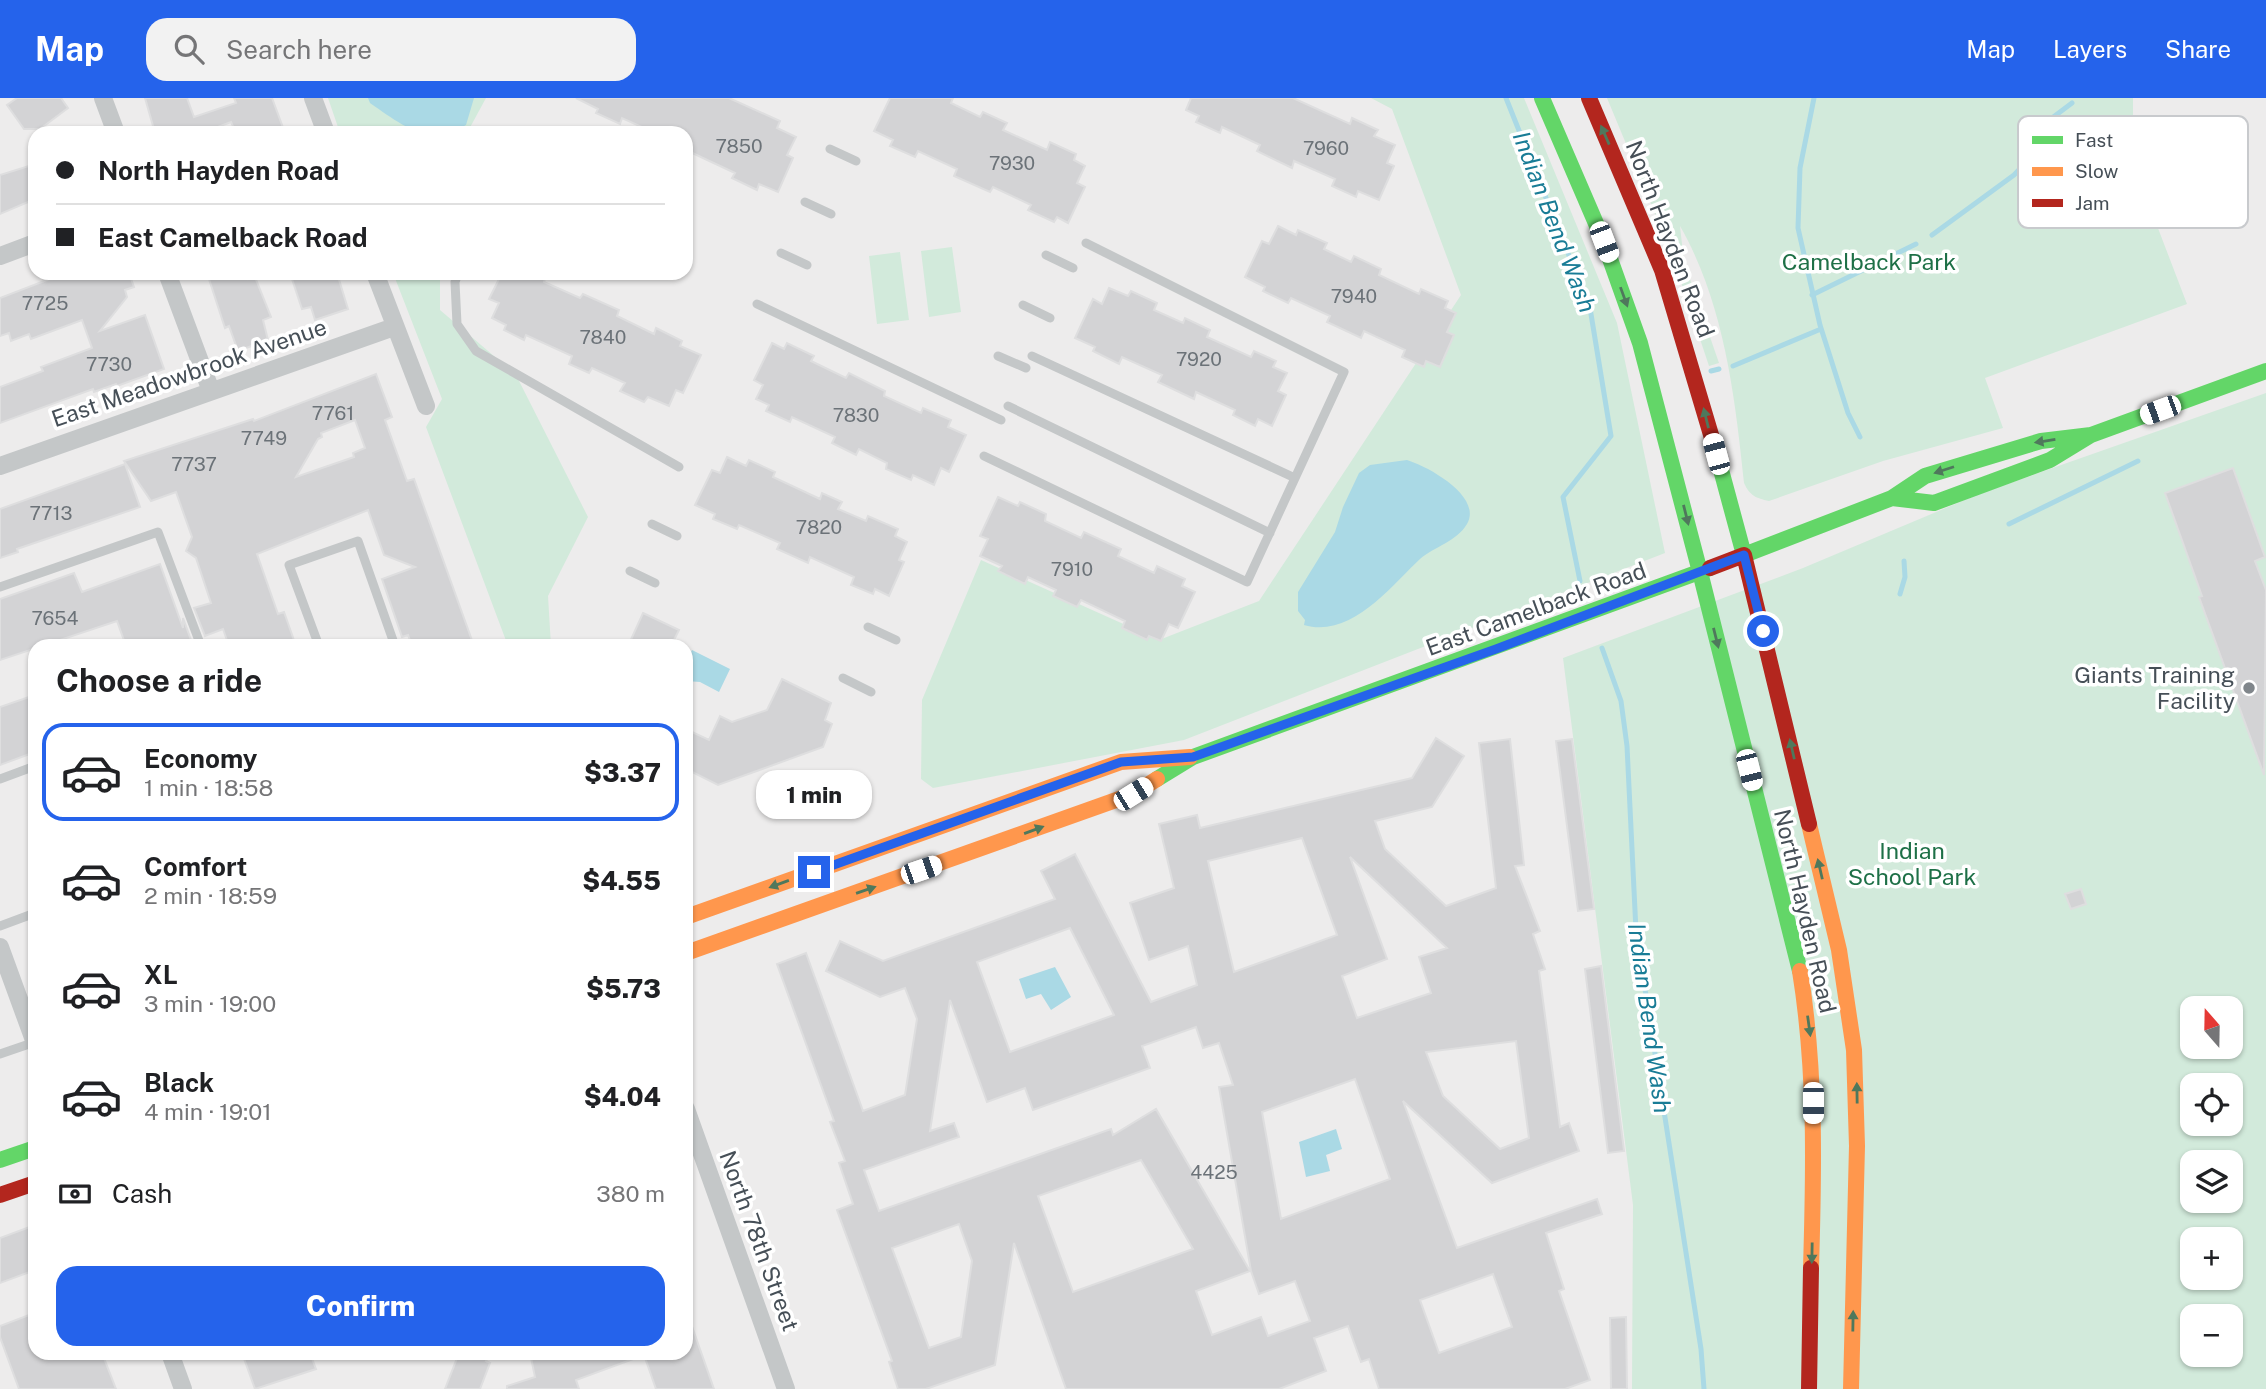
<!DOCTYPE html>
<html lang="en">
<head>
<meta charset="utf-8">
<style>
  body { margin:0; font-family:"Public Sans",sans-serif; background:#f2f2f2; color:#202124; height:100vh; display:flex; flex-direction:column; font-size:26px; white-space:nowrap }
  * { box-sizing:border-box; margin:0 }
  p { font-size:23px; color:#757577 }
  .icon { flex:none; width:38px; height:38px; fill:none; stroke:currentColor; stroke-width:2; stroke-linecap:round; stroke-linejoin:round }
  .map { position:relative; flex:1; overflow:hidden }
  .details { position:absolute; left:28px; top:541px; width:665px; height:721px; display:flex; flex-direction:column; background:#fff; border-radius:21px; box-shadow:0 2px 5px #0004 }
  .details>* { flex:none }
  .guide { position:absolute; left:28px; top:28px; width:665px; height:154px; border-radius:21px; box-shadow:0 2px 5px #0004; display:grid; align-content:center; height:154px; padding:0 28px; background:#fff }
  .needle { width:46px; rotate:340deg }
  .fabs { position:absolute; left:2180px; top:898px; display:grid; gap:14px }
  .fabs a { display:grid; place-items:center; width:63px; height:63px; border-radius:14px; background:#fff; box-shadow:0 2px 5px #0004; font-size:35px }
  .end { position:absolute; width:32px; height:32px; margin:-16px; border:9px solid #2563eb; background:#fff; box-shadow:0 0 0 4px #fff }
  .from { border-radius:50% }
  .bubble { position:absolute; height:49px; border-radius:21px; background:#fff; box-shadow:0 2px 5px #0004; font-size:23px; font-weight:800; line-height:49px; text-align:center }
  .car { position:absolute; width:21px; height:42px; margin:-21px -10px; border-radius:9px; box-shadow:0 0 5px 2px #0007; background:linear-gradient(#fff 24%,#345 0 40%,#fff 0 76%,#345 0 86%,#fff 0) }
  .guide b { display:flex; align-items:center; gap:24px; height:66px; font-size:26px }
  .guide b+b { border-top:2px solid #e0e0e0 }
  .guide i { width:18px; height:18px; background:#202124 }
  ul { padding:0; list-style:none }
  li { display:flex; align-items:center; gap:21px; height:98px; margin:0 14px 10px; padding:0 14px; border:4px solid transparent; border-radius:21px }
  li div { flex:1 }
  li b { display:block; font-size:26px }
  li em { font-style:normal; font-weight:800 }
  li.current { border-color:#2563eb }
  li>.icon { width:63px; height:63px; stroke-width:1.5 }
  h2 { padding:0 28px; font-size:32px; line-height:84px }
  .pay { display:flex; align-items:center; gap:18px; height:77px; padding:0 28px; font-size:26px }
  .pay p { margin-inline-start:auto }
  .action { display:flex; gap:14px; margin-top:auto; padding:14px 28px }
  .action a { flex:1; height:80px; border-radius:21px; background:#2563eb; color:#fff; font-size:28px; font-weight:800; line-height:80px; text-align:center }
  header { display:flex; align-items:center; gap:42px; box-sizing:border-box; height:98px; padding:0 35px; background:#2563eb; color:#fff }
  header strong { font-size:33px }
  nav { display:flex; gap:38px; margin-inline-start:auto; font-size:24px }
  .search { width:490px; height:63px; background:#f2f2f2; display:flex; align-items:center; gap:18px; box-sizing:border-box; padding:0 24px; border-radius:21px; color:#757577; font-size:26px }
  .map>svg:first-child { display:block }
  .green { fill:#d2eadb; fill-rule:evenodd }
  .water { fill:#aad9e5 }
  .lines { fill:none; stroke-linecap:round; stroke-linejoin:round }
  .stream { stroke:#aad9e5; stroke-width:5 }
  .building { fill:#d3d3d5; stroke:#dededf; stroke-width:2; fill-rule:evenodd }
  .lane { stroke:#c4c7c8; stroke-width:9 }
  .street { stroke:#c4c7c8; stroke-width:18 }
  .fast { stroke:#63d668; stroke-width:16 }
  .slow { stroke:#ff974d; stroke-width:16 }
  .jam { stroke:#b3261e; stroke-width:16 }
  .oneway { fill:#4f785c }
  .route { stroke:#2563eb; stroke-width:9 }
  .poi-dot { fill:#80868b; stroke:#fff; stroke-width:2.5 }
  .labels { text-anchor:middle; stroke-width:7; stroke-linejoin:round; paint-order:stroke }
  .number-label { font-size:19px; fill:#6b7278 }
  .street-label { font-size:23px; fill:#464f57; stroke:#fff }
  .park-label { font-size:23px; fill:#1e7047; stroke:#fff }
  .poi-label { font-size:23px; fill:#464f57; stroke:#fff; text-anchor:end }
  .water-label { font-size:24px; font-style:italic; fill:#197c96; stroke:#fff }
  .key { fill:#fff; stroke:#c8cacd; stroke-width:2 }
  .key-label { font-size:19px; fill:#464f57 }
</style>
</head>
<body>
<header>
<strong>Map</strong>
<div class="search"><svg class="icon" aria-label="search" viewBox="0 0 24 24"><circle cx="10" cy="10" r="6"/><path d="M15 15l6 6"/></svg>Search here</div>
<nav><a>Map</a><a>Layers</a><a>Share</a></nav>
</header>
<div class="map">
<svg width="2266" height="1291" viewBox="0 0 2266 1291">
  <rect width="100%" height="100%" fill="#edecec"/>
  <path class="green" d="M328,0H486L467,35H340Z
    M1371,0H1524L1617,225L1665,455L1184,642L933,690L921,681L922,602L981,462L1159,542L1259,503L1461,197L1392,11Z
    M1607,0H2133V17L2164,104L2156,125L2187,206L1985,280L2003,330L1883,363L1769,403C1756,400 1750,398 1744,385C1735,298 1724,205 1680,128L1684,164L1719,265L1709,268L1671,154Z
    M952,149L961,214L929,219L921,153Z
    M900,154L909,222L877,226L869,158Z
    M393,175H440V212L516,277L588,419L548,498L551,548H508L426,329L442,301Z
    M2266,295V1291H1632L1633,1107L1563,560L1803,470L1979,396ZM2193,910H2231V948H2193ZM2193,987H2231V1026H2193ZM2193,1064H2231V1102H2193ZM2193,1141H2231V1180H2193ZM2193,1218H2231V1256H2193Z"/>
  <path class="water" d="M368,0H474L466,27C427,49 402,27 370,5Z
    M1407,362C1427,368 1483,398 1467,426C1457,443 1434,449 1420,461C1391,488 1351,541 1304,527L1305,522L1298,513V494L1335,434L1343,409L1359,375L1370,367Z
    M692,552L730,571L719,594L700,584L686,583V564Z
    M1055,869L1071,899L1051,912L1041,896L1026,901L1019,881Z
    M1336,1031L1342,1051L1326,1057L1330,1073L1306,1079L1299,1044Z"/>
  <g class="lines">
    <path class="stream" d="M1506,0L1590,210L1611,338L1563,399L1580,483
      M1814,0L1800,70L1798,130L1820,227L1848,315L1860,339
      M1932,137L2014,77L2032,58L2048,23L2072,5
      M1812,197L1916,146
      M1733,268L1821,231
      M1711,273L1719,271
      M2009,426L2138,363
      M1900,496L1905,479L1904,463
      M1602,550L1621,603L1627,648L1636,833L1701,1251L1704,1291"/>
  </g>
  <path class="building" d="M17,0H61L68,10L40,31H24L7,7Z
    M145,0H187L194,19L236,5L234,0H272L285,35H236L231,24L202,35H155Z
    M576,0H729L780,23L777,30L796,39L787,57L793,60L778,94L759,86L757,92L732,80L735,75L686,52V35H655L622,20L620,26L596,15L598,11Z
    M890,0H953L951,5L980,19L983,14L1007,25L1003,32L1047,52L1050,44L1076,56L1074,62L1085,68L1077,85L1085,89L1068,125L1057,119L1054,124L1028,112L1031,107L993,89L990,94L954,78L957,71L918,53L915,59L890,48L893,42L874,33Z
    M1191,0H1293L1350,26L1352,20L1378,32L1374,38L1395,47L1387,65L1394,68L1379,102L1358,93L1356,99L1332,88L1335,81L1294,63L1292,70L1257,53L1260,47L1222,29L1220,35L1196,24L1199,18L1186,12Z
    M35,66V101L0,116V77Z
    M1278,128L1296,137L1298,132L1327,145L1324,151L1351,164L1354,158L1381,171L1379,177L1419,196L1421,191L1448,203L1445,210L1456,215L1447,234L1454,237L1440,269L1426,263L1424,269L1402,259L1405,252L1364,233L1361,240L1327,224L1330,218L1291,200L1288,205L1263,193L1265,189L1245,179L1262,143L1269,146Z
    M65,175H129L134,189L125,192L127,199L100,233L145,217L164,271L117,288L116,286L94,294L93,291L0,325V289L43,273L41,269L92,250L82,222L31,241L29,236L11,243L9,235L0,238V200Z
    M207,175H246L248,181L255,179L271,219L263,222L268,242L238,253L229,228L225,230Z
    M290,175H337L348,211L315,222L311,209L302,211Z
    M502,175H547L544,184L580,200L583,196L619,212L617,218L654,236L656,230L682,243L680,248L701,257L683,295L676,292L669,308L648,299L644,304L620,293L625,285L592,270L589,275L569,266L572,258L526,237L524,242L504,232L506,227L492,220L499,205L489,201Z
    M1109,190L1128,198L1131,193L1157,205L1154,212L1183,225L1185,220L1210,232L1207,239L1251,259L1254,253L1276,263L1273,269L1287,275L1278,293L1286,297L1272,328L1258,321L1255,328L1233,317L1235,312L1196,294L1194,301L1158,284L1162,277L1122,259L1119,266L1093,253L1095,249L1075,240L1093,201L1102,206Z
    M772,245L784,251L787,245L814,258L811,263L846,280L849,275L885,293L884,298L921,315L923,310L951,322L948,329L966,337L949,374L941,370L934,387L913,377L911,382L886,371L887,365L859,351L856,357L832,345L835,339L792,319L790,324L766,313L769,307L756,301L763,287L754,282Z
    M376,276L392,319L385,322L407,383L414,381L474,548H412L408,537L402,539L382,481L415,469L384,457L368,412L257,456L278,516L284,514L296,548H229L223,531L205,538L194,510L211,505L196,460L186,453L192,439L176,394L151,403L124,363L253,321L254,323ZM355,322L365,350L353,355L354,359L296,379L318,341L322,339L321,335Z
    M727,359L746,368L749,362L775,374L773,379L820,401L822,395L842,404L838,411L866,423L868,418L898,431L895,438L907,444L899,462L904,464L889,498L875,491L873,496L851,487L854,479L810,459L808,465L777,451L780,445L739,427L737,431L713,421L715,416L695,407L712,372L720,375Z
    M125,366L140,409L17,451L18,454L0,460V411Z
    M2233,370L2265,459L2255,463L2266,492L2264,677L2199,499L2202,498L2165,395Z
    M998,399L1018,408L1020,404L1046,416L1045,423L1081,440L1084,434L1121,451L1118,458L1154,475L1157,468L1185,481L1182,488L1195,494L1178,530L1169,526L1161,543L1149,538L1147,542L1122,530L1125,523L1081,502L1077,509L1053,498L1056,492L1028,479L1025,486L998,473L1002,468L980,458L988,441L980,438Z
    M160,466L183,530V520L191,542L187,544L188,548H126L117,523L0,562V501L74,475L82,494Z
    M643,515L679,532L671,548H628Z
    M782,581L831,605L825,622L832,626L823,649L718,687L686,671V631L709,642L720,618L732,624L767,612Z
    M35,597V654L0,667V609Z
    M1436,640L1464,658L1432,709L1375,723L1385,751L1446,808L1496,790L1479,645L1510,641L1524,767L1515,768L1540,833L1533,836L1545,871L1539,873L1560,1029L1569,1025L1579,1053L1492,1085L1403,1003L1457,1150L1597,1101L1602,1116L1546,1135L1564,1191L1559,1193L1590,1282L1565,1291H1379L1369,1261L1361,1264L1348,1228L1314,1240L1326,1273L1279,1291H1066L1014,1145L995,1267L926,1291H898L889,1264L892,1263L837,1112L853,1106L839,1065L845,1063L830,1024L834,1023L777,866L806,855L863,1013L905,997L917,921L905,890L880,899L826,873L840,843L883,863L1055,801L1041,773L1075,756L1151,904L1197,887L1188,848L1149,862L1130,805L1174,790L1159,726L1197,717L1200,730L1412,680ZM1302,740L1337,837L1234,874L1208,763ZM1350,759L1447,850L1419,859L1431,895L1357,920L1342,878L1387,861ZM1070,830L1114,917L1010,954L977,864ZM950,902L987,1004L1025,990L1033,1012L1150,970L1142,948L1196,929L1203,950L1219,945L1233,987L1219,989L1251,1173L1259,1196L1295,1183L1310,1223L1268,1238L1261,1219L1212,1237L1196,1193L1250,1173L1156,1011L1113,1037L1111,1031L879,1113L864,1072L959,1039L954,1025L930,1033ZM1516,943L1529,1040L1500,1051L1443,998L1426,954ZM1355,981L1390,1081L1281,1121L1262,1014ZM1141,1062L1193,1151L1073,1194L1038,1098ZM959,1126L972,1163L961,1239L929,1250L892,1150ZM1493,1176L1512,1229L1439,1255L1420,1202Z
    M1572,641L1594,811L1578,813L1556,643Z
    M2081,791L2086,806L2071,811L2065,796Z
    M1601,868L1624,1053L1608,1055L1585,871Z
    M35,1127V1172L0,1185V1140Z
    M29,1217L35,1234V1255H102L116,1291H19L0,1239V1228Z
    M688,1217L714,1291H656L644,1257L576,1282L579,1291H507V1288L535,1279L530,1255H686Z
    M1626,1219L1627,1291H1611L1610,1220Z
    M242,1255H310L316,1271L255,1291Z
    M459,1255H490L486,1263L490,1265L480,1291H445Z"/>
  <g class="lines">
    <path class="lane" d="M830,51L856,63
      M805,104L831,116
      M781,155L807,167
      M1046,157L1073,170
      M458,175L455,184L457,226L476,253L679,369
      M757,206L1001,322
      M1023,207L1050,220
      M998,258L1026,270
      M1032,258L1295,380
      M1008,308L1270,435
      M984,358L1247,484L1344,274L1086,145
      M652,426L677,438
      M630,473L655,485
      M0,489L158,434L201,548
      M868,529L896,542
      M319,548L289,467L358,443L395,548
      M843,580L871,594
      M0,681L35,668
      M0,828L35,815
      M0,956L35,944"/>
    <path class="street" d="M103,0L116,35
      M313,0L326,35
      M0,158L35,145
      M167,175L211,293
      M375,175L426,308
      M0,368L394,229
      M0,849L35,945
      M686,1011L786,1291
      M170,1255L183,1291"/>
    <path class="fast" d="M1542,0L1604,144L1640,245L1700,474
      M1717,357L1744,457L1892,400L1925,378L2041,343L2091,337
      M1892,400L1934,405L2050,362L2091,337L2266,273
      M1700,474L1800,873
      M1157,681L1193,659L1710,470
      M0,1062L35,1050"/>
    <path class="slow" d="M1809,726L1839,852L1854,952L1857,1048L1851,1291
      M686,819L1121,664L1190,659
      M686,855L1133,696L1157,681
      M1800,873C1816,972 1814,1070 1811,1170"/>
    <path class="jam" d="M1589,0L1662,172L1717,357
      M1710,470L1744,457L1809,726
      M0,1097L35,1085
      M1809,1291L1811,1170"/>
  </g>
  <defs><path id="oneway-solid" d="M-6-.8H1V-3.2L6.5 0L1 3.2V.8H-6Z" transform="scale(1.75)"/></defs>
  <g class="oneway">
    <use href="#oneway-solid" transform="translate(1605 37) rotate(-114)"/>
    <use href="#oneway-solid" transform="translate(1624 199) rotate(70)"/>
    <use href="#oneway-solid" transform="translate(1706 320) rotate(-104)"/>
    <use href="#oneway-solid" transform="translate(2045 343) rotate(171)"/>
    <use href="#oneway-solid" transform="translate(1944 372) rotate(162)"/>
    <use href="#oneway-solid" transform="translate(1686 417) rotate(76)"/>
    <use href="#oneway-solid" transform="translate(1716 540) rotate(76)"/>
    <use href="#oneway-solid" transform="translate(1792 651) rotate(-103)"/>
    <use href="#oneway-solid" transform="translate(1034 732) rotate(-20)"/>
    <use href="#oneway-solid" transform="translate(1820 771) rotate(-103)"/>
    <use href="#oneway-solid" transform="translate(779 786) rotate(160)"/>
    <use href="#oneway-solid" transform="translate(866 792) rotate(-19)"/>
    <use href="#oneway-solid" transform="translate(1809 928) rotate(82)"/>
    <use href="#oneway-solid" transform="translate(1857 995) rotate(-91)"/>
    <use href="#oneway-solid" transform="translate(1812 1155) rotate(91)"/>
    <use href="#oneway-solid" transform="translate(1853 1223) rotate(-89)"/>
  </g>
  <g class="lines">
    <path class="route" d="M814,774L1121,664L1193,659L1496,551L1744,457L1763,533"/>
  </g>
  <circle class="poi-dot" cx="2249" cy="590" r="7"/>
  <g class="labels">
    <g class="number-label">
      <text x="739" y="55">7850</text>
      <text x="1326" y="57">7960</text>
      <text x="1012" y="72">7930</text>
      <text x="1354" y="205">7940</text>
      <text x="45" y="212">7725</text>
      <text x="603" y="246">7840</text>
      <text x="1199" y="268">7920</text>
      <text x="109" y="273">7730</text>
      <text x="333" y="322">7761</text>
      <text x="856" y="324">7830</text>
      <text x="264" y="347">7749</text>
      <text x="194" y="373">7737</text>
      <text x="51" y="422">7713</text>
      <text x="819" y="436">7820</text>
      <text x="1072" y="478">7910</text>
      <text x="55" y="527">7654</text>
      <text x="1214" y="1081">4425</text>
    </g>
    <g class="street-label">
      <text transform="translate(1670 141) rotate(69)" y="8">North Hayden Road</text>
      <text transform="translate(189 275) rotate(-19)" y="8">East Meadowbrook Avenue</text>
      <text transform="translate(1536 511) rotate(-20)" y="8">East Camelback Road</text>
      <text transform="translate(1805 813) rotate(77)" y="8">North Hayden Road</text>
      <text transform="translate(759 1143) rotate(70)" y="8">North 78th Street</text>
    </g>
    <g class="park-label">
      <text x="1869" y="172">Camelback Park</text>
      <text x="1912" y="761">Indian<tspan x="1912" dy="26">School Park</tspan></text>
    </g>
    <g class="poi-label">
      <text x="2235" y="585">Giants Training<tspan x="2235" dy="26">Facility</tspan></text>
    </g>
    <g class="water-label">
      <text transform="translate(1554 124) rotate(69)" y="8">Indian Bend Wash</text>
      <text transform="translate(1649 920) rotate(82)" y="8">Indian Bend Wash</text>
    </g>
  </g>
  <rect x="2018" y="18" width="230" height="112" rx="10" class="key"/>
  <rect x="2032" y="38" width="31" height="8" fill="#63d668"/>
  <rect x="2032" y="69" width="31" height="9" fill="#ff974d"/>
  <rect x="2032" y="101" width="31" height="8" fill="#b3261e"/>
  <g class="key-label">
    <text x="2075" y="49">Fast</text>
    <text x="2075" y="80">Slow</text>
    <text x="2075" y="112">Jam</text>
  </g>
</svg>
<div class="fabs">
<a><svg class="needle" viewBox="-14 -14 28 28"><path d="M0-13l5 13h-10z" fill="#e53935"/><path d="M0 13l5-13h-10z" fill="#757577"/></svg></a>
<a><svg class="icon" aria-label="locate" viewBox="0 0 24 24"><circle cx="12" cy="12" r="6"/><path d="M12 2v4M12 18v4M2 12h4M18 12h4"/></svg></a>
<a><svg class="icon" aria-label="layers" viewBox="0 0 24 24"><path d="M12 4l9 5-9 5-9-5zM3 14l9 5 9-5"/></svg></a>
<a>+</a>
<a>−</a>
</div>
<i class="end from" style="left:1763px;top:533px"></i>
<i class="end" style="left:814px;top:774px"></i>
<div class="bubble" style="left:756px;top:672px;width:116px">1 min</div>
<i class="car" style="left:1604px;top:144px;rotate:159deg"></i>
<i class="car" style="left:2160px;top:312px;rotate:250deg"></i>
<i class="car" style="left:1716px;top:356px;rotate:345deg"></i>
<i class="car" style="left:1749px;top:672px;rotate:166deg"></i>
<i class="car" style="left:1133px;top:696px;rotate:58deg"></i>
<i class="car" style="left:921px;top:772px;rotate:71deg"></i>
<i class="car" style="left:1813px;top:1005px;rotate:180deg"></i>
<div class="guide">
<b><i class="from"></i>North Hayden Road</b>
<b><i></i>East Camelback Road</b>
</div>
<section class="details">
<h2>Choose a ride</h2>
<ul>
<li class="current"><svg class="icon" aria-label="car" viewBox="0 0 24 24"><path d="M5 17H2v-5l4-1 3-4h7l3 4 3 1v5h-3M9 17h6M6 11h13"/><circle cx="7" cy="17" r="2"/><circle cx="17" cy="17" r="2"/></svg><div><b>Economy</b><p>1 min · 18:58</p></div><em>$3.37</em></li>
<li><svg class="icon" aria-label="car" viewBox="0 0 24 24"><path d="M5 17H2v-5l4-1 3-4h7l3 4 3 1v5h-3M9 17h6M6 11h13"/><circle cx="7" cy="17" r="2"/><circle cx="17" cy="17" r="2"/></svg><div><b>Comfort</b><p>2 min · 18:59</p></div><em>$4.55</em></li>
<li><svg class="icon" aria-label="car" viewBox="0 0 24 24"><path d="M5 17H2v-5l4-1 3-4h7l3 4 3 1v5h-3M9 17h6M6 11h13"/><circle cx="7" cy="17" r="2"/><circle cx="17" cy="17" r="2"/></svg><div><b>XL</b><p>3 min · 19:00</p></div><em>$5.73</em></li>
<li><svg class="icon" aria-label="car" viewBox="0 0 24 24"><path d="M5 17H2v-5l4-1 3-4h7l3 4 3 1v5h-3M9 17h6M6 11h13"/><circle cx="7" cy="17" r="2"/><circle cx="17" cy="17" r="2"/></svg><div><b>Black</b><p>4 min · 19:01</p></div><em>$4.04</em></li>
</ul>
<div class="pay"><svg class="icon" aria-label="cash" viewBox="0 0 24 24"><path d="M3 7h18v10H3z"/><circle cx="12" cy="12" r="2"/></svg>Cash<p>380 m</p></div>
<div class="action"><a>Confirm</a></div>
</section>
</div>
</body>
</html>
